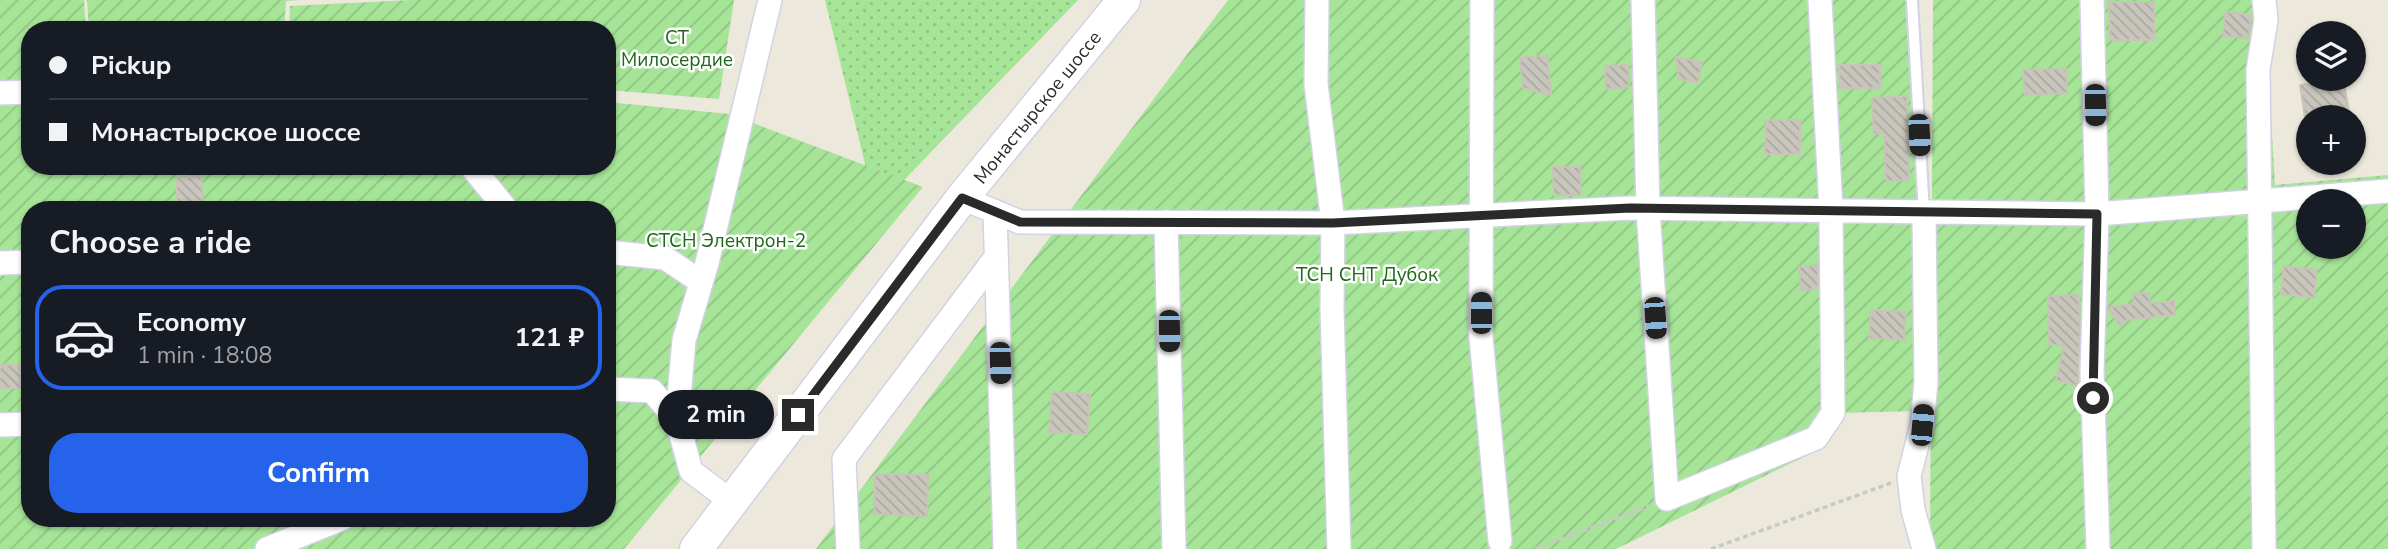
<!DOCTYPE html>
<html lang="en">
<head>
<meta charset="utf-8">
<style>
  body { margin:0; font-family:"Nunito Sans",sans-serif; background:#242831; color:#f1f3f6; height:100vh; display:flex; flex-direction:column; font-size:26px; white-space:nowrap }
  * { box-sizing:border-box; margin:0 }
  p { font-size:23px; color:#9ea1a6 }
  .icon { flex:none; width:38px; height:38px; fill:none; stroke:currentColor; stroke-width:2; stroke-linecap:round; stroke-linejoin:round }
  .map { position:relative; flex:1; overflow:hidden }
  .side { position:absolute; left:21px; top:201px; width:595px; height:326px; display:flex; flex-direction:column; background:#171b24; border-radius:28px; box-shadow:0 2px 5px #0004 }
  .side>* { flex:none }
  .banner { position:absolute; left:21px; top:21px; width:595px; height:154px; border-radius:28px; box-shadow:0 2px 5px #0004; display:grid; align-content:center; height:154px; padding:0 28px; background:#171b24 }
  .fabs { position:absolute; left:2296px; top:21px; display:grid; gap:14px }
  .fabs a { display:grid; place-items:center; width:70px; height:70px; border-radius:50%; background:#171b24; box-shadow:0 2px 5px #0004; font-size:35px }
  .end { position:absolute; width:32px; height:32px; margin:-16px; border:9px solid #2a2a2a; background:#fff; box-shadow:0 0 0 4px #fff }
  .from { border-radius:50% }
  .bubble { position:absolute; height:49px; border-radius:24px; background:#171b24; box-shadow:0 2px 5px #0004; font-size:23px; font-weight:700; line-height:49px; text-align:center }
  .car { position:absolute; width:21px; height:42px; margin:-21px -10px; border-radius:9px; box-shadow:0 0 5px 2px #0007; background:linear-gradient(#222 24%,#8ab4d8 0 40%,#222 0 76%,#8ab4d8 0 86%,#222 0) }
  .banner b { display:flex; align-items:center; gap:24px; height:66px; font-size:26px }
  .banner b+b { border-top:2px solid #363941 }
  .banner i { width:18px; height:18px; background:#f1f3f6 }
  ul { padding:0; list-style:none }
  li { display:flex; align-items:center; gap:21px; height:105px; margin:0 14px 10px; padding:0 14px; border:4px solid #363941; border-radius:28px }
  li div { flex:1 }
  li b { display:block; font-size:26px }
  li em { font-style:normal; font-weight:700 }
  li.active { border-color:#2563eb }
  li>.icon { width:63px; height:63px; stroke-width:1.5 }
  h2 { padding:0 28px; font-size:32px; line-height:84px }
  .primary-button { display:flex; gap:14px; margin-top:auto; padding:14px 28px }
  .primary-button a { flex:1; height:80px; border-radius:28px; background:#2563eb; color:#fff; font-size:28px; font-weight:700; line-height:80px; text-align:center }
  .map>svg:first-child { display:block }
  .grass { fill:url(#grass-dots) }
  .garden { fill:url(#garden-furrows); fill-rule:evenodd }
  .building { fill:url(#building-back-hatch); stroke:#c8c4b6; stroke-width:2 }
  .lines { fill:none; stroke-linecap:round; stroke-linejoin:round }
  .lane-casing { stroke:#d1d2e4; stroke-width:14 }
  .street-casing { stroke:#d1d2e4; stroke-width:26 }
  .secondary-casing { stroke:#d1d2e4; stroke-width:35 }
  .path { stroke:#c8c8c8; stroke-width:3.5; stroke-dasharray:5 3.5; stroke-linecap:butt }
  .lane { stroke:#fff; stroke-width:10 }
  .street { stroke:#fff; stroke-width:23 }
  .secondary { stroke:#fff; stroke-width:32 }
  .route { stroke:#2a2a2a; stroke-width:9 }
  .labels { text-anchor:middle; stroke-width:5; stroke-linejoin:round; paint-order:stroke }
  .park-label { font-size:19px; fill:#1d6919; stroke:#fff }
  .street-label { font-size:19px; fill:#2a2a2a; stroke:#fff }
</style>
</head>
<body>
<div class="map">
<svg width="2388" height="549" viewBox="0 0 2388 549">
  <defs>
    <pattern id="grass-dots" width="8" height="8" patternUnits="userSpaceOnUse" patternTransform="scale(1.75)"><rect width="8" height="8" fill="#a6e498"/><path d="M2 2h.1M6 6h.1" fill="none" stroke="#8fc483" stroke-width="1.8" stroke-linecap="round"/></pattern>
    <pattern id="garden-furrows" width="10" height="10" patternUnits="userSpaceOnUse" patternTransform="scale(1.75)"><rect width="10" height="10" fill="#a6e498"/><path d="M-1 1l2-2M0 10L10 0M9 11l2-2" fill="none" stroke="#8fc483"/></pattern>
    <pattern id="building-back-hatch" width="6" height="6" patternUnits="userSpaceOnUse" patternTransform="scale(1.75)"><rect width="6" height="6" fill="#c8c5bc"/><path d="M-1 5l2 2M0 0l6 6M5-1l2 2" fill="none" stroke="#aca9a2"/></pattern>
  </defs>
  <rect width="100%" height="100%" fill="#ede8dc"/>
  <path class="grass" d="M825,0H1078L876,209Z"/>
  <path class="garden" d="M0,0H84L86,30H30V81L0,82Z
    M87,0H299L286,1L284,30H89Z
    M411,0H734L719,99L607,90V30H289L290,6Z
    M1228,0H1915L1919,411L1839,413L1820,449L1616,549H816Z
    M1933,0H2264L2275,185L2388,175V549H1930ZM2308,201H2354V247H2308Z
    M30,84V166H607V102L729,114L923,187L624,549H0V85ZM30,210H607V518H30Z"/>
  <path class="building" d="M2109,2H2154V40H2110Z
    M2225,12L2251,15L2249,38L2223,36Z
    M1547,55L1551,95L1523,88L1520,58Z
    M1676,57L1702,62L1698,83L1679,79Z
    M1628,65L1629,87L1606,89L1605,66Z
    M1839,65H1880V88H1840Z
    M2066,69L2067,93L2025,95L2023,70Z
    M2335,79H2343L2349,111L2305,118L2300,85Z
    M1907,96L1909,180L1886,181L1884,133L1874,134L1872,98Z
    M1766,120H1800V154H1765Z
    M1553,167H1580L1581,195H1554Z
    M201,176L203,203L178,205L176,178Z
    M1818,265V289L1801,290L1799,267Z
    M2284,266L2317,270L2314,298L2281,294Z
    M2149,293L2150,303L2174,301L2175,315L2127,320L2119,325L2108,307L2134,304L2133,294Z
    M2079,295L2080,324L2078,386L2056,380L2064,345H2049L2048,296Z
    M1871,310L1906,312L1904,340L1869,338Z
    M20,364L21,388H0V365Z
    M1052,392L1090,394L1087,434L1049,432Z
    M875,474L928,475L927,516L874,514Z"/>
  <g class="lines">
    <defs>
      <path id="lane" d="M1912,0L1924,213"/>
      <path id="street" d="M1317,0L1316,84L1333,223L1332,308L1339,549
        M1482,0L1481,337L1500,541
        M1643,0L1648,209L1667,499L1816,438L1833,413L1831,210L1820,0
        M2092,0L2097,214L2092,372L2098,549
        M0,93L30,92
        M471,166L507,210
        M962,198L1020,222L1333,223L1630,208L2097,214L2388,191
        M995,212L1005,549
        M1166,222L1174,549
        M607,252L665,258L701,282
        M0,263L30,262
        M607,389L652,391L677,420
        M0,425L30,424
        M732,502L691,471L677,420L684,340L707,263L770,0
        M267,549L343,518
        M848,549L844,459L996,257
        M1924,549L1913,510L1909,476L1922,425L1926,382L1924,213
        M2264,549L2258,70L2266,20L2264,0"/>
      <path id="secondary" d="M696,549L962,198L1124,0"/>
    </defs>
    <use href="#lane" class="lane-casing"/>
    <use href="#street" class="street-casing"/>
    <use href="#secondary" class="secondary-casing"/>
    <path class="path" d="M1535,549L1649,506
      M1711,549L1891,483"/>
    <use href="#lane" class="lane"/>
    <use href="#street" class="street"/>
    <use href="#secondary" class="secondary"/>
  </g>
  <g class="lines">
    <path class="route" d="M798,415L962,198L1020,222L1333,223L1630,208L2097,214L2093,398"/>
  </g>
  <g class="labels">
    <g class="park-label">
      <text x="677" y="44">СТ<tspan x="677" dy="22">Милосердие</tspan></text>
      <text x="726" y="247">СТСН Электрон-2</text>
      <text x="1367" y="281">ТСН СНТ Дубок</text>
    </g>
    <g class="street-label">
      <text transform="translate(1037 107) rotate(-51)" y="7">Монастырское шоссе</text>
    </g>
  </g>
</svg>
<div class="fabs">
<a><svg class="icon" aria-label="layers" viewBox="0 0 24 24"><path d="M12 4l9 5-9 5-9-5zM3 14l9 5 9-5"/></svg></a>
<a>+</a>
<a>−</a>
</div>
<i class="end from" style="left:2093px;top:398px"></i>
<i class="end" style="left:798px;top:415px"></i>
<div class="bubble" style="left:658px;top:390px;width:116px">2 min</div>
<i class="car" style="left:2095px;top:105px;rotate:179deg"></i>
<i class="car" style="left:1919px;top:135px;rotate:177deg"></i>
<i class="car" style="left:1481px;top:313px;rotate:0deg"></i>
<i class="car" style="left:1655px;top:318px;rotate:176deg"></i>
<i class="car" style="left:1169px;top:331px;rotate:179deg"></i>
<i class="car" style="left:1000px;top:363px;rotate:178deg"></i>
<i class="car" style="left:1922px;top:425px;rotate:5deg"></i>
<div class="banner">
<b><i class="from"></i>Pickup</b>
<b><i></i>Монастырское шоссе</b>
</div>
<section class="side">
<h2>Choose a ride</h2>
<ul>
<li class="active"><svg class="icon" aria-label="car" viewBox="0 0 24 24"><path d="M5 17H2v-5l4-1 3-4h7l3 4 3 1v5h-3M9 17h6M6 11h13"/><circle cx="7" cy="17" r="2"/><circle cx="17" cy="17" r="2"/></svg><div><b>Economy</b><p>1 min · 18:08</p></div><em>121 ₽</em></li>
</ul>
<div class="primary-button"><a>Confirm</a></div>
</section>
</div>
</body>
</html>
